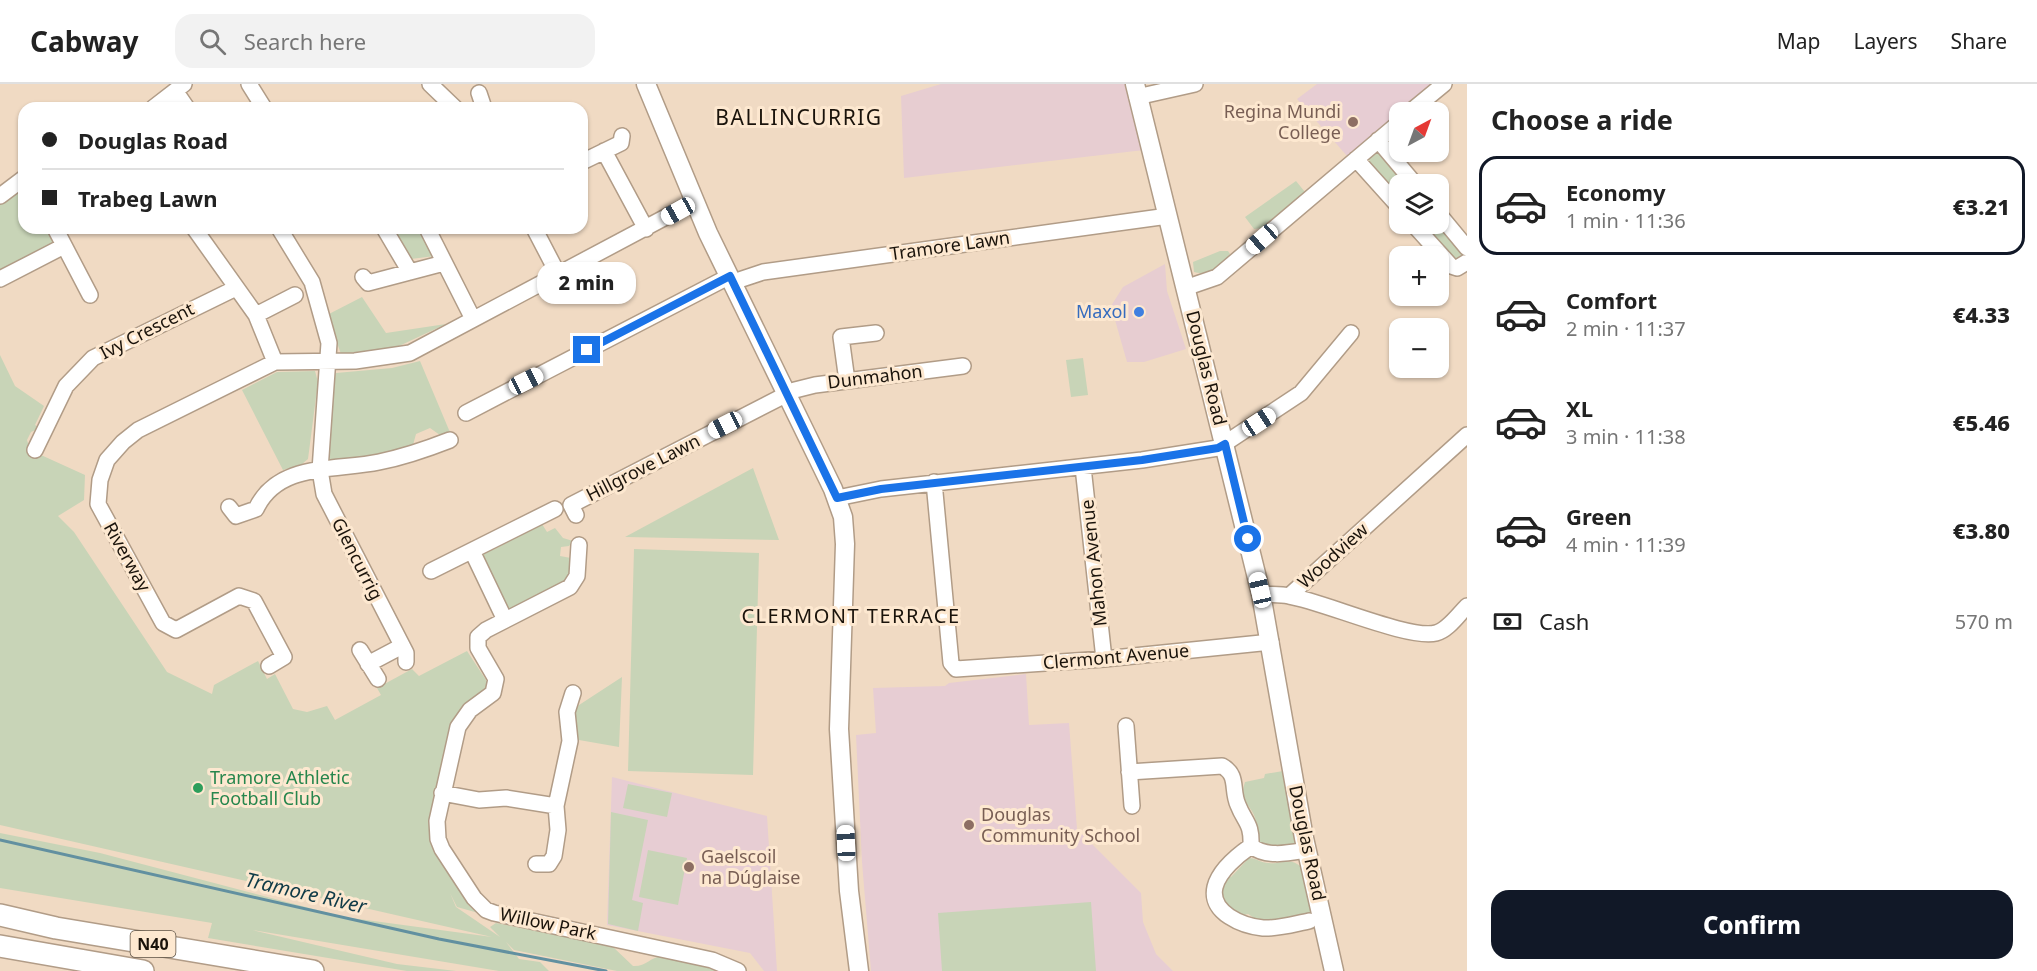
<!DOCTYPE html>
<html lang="en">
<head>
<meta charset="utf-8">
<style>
  body { margin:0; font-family:"Noto Sans",sans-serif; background:#f2f2f2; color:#222; height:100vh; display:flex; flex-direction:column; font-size:22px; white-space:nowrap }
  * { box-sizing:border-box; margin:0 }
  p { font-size:20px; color:#767676 }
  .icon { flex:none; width:33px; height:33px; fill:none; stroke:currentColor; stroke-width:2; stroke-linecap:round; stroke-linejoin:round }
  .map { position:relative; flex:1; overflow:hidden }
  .side { display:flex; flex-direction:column; background:#fff; width:570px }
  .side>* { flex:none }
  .banner { position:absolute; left:18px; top:18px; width:570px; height:132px; border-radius:18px; box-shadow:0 2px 4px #0004; display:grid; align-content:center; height:132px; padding:0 24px; background:#fff }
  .needle { width:39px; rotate:41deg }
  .tools { position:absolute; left:1389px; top:18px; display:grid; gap:12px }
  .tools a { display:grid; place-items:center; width:60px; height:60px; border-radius:12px; background:#fff; box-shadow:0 2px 4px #0004; font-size:30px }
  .end { position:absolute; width:27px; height:27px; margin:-14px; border:8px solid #1a73e8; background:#fff; box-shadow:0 0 0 3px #fff }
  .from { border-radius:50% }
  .bubble { position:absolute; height:42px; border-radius:18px; background:#fff; box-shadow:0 2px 4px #0004; font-size:20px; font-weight:800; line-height:42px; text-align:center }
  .car { position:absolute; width:18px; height:36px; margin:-18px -9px; border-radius:8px; box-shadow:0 0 4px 2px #0007; background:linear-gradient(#fff 24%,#345 0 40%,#fff 0 76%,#345 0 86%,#fff 0) }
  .banner b { display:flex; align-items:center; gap:21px; height:57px; font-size:22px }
  .banner b+b { border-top:2px solid #e0e0e0 }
  .banner i { width:15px; height:15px; background:#222 }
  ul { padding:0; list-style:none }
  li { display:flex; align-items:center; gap:18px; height:99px; margin:0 12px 9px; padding:0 12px; border:3px solid transparent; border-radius:18px }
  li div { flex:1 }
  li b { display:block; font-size:22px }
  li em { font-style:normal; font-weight:800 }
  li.on { border-color:#111827 }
  li>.icon { width:54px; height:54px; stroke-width:1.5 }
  h2 { padding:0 24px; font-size:27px; line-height:72px }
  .pay { display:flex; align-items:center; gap:15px; height:66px; padding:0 24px; font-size:22px }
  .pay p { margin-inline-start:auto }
  .action { display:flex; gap:12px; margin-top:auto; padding:12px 24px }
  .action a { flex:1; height:69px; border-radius:18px; background:#111827; color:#fff; font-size:24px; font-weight:800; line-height:69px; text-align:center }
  header { display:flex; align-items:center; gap:36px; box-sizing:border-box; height:84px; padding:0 30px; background:#fff; border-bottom:2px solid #e0e0e0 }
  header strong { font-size:28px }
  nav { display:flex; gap:33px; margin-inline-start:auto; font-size:21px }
  .search { width:420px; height:54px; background:#f2f2f2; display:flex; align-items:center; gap:15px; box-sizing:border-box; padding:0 21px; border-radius:18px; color:#767676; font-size:22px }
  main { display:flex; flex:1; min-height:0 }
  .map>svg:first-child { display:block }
  .commercial { fill:#e7cdd1 }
  .education { fill:#e7cdd3 }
  .green { fill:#c8d4b7 }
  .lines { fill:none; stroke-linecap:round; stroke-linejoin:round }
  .stream { stroke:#6290a0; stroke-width:3 }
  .minor-casing { stroke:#b19c87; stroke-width:18 }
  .major-casing { stroke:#b19c87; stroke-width:21 }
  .highway-casing { stroke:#b19c87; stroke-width:24 }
  .minor { stroke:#fff; stroke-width:15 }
  .major { stroke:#fff; stroke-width:18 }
  .highway { stroke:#fff; stroke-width:21 }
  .route { stroke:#1a73e8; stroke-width:8 }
  .education-dot { fill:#8d6e63; stroke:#fde8d0; stroke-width:2 }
  .shop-dot { fill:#3f7fe0; stroke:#fde8d0; stroke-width:2 }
  .leisure-dot { fill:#2e9e5b; stroke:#fde8d0; stroke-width:2 }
  .labels { text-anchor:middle; stroke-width:6; stroke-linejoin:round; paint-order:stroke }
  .shield { fill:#fde8d0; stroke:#5e5346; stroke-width:1.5 }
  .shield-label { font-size:16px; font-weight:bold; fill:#1a130b }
  .education-label { font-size:18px; fill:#785e54; stroke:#fde8d0; text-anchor:start }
  .street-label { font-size:18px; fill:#1a130b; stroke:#fde8d0 }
  .shop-label { font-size:18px; fill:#366cbe; stroke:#fde8d0; text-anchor:end }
  .leisure-label { font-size:18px; fill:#27864d; stroke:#fde8d0; text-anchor:start }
  .neighbourhood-label { font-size:20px; letter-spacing:1.5px; fill:#1a130b; stroke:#fde8d0 }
  .water-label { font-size:20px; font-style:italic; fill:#0f3a47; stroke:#fde8d0 }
  .quarter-label { font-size:21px; letter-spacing:1.5px; fill:#1a130b; stroke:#fde8d0 }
</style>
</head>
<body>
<header>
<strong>Cabway</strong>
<div class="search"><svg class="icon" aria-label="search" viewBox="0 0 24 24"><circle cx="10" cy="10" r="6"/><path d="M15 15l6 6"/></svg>Search here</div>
<nav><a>Map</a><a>Layers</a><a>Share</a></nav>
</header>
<main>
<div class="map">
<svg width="1467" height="887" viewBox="0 0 1467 887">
  <rect width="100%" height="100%" fill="#f0dac3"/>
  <path class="commercial" d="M941,0H1128L1144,66L904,94L901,12Z
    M1165,180L1167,207L1186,265L1144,278H1127L1111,222L1123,203Z"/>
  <path class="education" d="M1317,0H1435L1347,72L1297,15Z
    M1026,590L1029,641L1069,639L1077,745L1141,809L1143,838L1156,870L1173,887H871L862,778L856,651L876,649L873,604L945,602L949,599Z
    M612,693L767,732L777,887H764L750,869L607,841Z"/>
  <path class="green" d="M1375,67L1380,68L1408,100H1400L1399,115L1370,79L1368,73Z
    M1296,97L1305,108L1262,144L1254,145L1245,133Z
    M24,107V144H48L55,158L0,190V119L18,108Z
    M1420,140H1438L1463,167L1461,174L1454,176Z
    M390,144H422L435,172L411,175Z
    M1220,167H1228L1230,170C1222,180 1208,193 1194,188L1193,178Z
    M362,213L386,249L446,240L397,263L341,270L327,231Z
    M0,271L15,302L44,322L35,341L40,344L31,348L27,356L30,366L85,391L84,416L58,432L74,448L167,588L212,610L214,601L258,577L267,595L275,590L293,625L307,628L327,622L335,636L381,611L377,604L412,585L419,592L467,567L490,602L474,614L431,729L482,830L457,823L450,809L456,823L500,853L490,843L496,839L612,862L633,882C645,883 651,873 662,872L730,887H617L514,866L506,858L519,875L540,878L549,887H499L252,846L397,880L456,887H407L208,854L212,839L0,804V749L100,769L344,833L492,853L0,741Z
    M1083,274L1088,311L1071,313L1066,276Z
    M420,277L449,346L459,359L454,361L430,344L416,350L413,361L369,374L328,377L334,293L336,289L392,284Z
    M315,287L318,298L308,375L302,380L283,386L242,306L277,288Z
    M753,384L779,456L625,453Z
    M536,440H542L547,448L555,444L563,454L573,457L569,462L561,463L560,472L571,474L573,487L566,500L562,498L541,512L537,510L509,527L498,511L500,506L491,488L486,485L479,471L491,463L493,466L508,458L509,454C522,449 525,449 536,440Z
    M634,465L759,469L753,691L628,687Z
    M622,593L619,663L579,656L576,653L573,632L576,623Z
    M1283,687L1298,759L1274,764L1258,758C1256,751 1258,745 1256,738C1254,722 1238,719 1245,698L1264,694L1265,690Z
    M628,700L672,709L667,733L623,724Z
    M611,728L648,736L632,816L643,819L638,847L608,840Z
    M648,766L687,774L678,821L639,813Z
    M1249,774C1256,774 1261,779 1269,779C1282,781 1290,772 1302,784L1315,833L1262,839L1248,830L1240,832L1223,821L1220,806L1228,792L1231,793Z
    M1091,818L1096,887H942L938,829Z"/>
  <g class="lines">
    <path class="stream" d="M0,756L439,855L606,887"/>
    <defs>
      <path id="minor" d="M249,0L264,24
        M430,0L455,24
        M176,8L187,24
        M479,9L484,24
        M1137,13L1195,0
        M153,24L184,0
        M1410,28L1444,0
        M1378,56L1415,100
        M604,67L646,145
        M1356,75L1400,124
        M582,78L621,59L622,52
        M0,112L24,94
        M1438,129L1467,164
        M1413,140L1451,182L1457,184L1467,178
        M55,144L90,211
        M194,144L256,231L275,278
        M279,144L312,198L329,259L320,386L324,410L406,569V578
        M384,144L410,188
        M427,144L473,235
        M534,144L559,192
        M363,193L368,199L444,179
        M0,195L64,162
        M733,198L763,188L1168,132
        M1185,204L1217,193L1400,38
        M256,231L295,211
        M847,297L841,253L876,249
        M466,329L730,192
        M35,366L66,302L93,274L236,204
        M1083,383L1104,575
        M934,398L951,579L956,585L1104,575L1271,558
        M837,414L881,405L1142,376L1218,364L1301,309L1351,249
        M229,423L236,432L256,425C278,378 336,387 379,378C404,373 427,365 450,356
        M576,431L571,421L795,306L815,301L963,282
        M579,461L577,492L570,503L486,546L478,553V564L496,595L493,609L470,626L458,643L437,737L438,755L442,765L474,814L486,826L494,829L712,876L738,887
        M472,467L505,536
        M431,487L555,425
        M1261,510C1270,511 1280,510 1289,512C1322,517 1409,556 1436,549C1448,546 1458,531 1467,522
        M1289,512L1467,351
        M360,566L378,595
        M368,580L402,562
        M269,582L284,573L254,517L239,512L176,546L163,539L98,420L100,396L107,376L123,358L138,346L275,278L355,277L410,269L694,118
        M1126,642L1132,722
        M1129,688L1222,682C1239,691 1231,706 1238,721C1245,739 1252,739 1251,762C1267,774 1289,769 1307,766
        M442,709L479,716L506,714L556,722
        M1251,762C1238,771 1219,787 1215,803C1209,829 1243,842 1263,844C1277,845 1294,840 1309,837
        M536,780H549L554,772L558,746L556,722L570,657L567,628L573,609"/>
      <path id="major" d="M646,0L708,149L833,405L843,433L845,460L839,645L849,807L859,887
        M1135,0L1261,510L1304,754L1334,887"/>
      <path id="highway" d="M0,831L56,844L313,887
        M0,862L143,887"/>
    </defs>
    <use href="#minor" class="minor-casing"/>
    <use href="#major" class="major-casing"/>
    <use href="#highway" class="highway-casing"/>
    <use href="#minor" class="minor"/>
    <use href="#major" class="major"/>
    <use href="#highway" class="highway"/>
  </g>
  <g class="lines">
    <path class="route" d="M587,266L730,192L837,414L881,405L1142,376L1218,364L1225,360L1248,455"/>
  </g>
  <g class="education-dot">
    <circle cx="1353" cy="38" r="6"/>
    <circle cx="969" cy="741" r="6"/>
    <circle cx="689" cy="783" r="6"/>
  </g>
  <circle class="shop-dot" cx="1139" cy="228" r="6"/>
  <circle class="leisure-dot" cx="198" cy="704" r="6"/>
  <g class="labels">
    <rect class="shield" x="130.5" y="847" width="45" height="26" rx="4.5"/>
    <g class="shield-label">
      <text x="153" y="866">N40</text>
    </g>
    <g class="education-label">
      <text x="1341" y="34" text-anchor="end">Regina Mundi<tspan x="1341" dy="21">College</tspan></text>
      <text x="981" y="737">Douglas<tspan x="981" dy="21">Community School</tspan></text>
      <text x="701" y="779">Gaelscoil<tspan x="701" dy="21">na Dúglaise</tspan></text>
    </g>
    <g class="street-label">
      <text transform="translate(950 162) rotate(-8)" y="6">Tramore Lawn</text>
      <text transform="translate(147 247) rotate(-27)" y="6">Ivy Crescent</text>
      <text transform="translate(1206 284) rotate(76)" y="6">Douglas Road</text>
      <text transform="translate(875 293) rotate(-7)" y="6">Dunmahon</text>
      <text transform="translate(643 384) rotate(-27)" y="6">Hillgrove Lawn</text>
      <text transform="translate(1333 472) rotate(-42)" y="6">Woodview</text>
      <text transform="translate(127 473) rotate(61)" y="6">Riverway</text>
      <text transform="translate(357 475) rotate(63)" y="6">Glencurrig</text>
      <text transform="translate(1094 479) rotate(-96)" y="6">Mahon Avenue</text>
      <text transform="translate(1116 573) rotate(-5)" y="6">Clermont Avenue</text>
      <text transform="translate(1307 759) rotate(78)" y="6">Douglas Road</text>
      <text transform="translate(548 840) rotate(12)" y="6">Willow Park</text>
    </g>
    <g class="shop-label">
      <text x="1127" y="234">Maxol</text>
    </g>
    <g class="leisure-label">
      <text x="210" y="700">Tramore Athletic<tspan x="210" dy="21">Football Club</tspan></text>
    </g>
    <g class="neighbourhood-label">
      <text x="851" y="539">CLERMONT TERRACE</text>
    </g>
    <g class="water-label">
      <text transform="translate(306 809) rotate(13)" y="7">Tramore River</text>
    </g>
    <g class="quarter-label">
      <text x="799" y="41">BALLINCURRIG</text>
    </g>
  </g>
</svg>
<div class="tools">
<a><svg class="needle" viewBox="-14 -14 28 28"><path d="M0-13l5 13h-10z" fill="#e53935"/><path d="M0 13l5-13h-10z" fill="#767676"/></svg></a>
<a><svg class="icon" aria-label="layers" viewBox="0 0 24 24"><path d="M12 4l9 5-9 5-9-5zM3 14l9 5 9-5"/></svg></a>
<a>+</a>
<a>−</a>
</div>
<i class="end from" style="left:1248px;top:455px"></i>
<i class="end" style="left:587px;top:266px"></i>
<div class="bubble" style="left:537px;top:178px;width:99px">2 min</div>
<i class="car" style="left:678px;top:127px;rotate:241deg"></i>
<i class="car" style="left:1262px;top:155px;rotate:229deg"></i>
<i class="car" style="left:526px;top:297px;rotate:63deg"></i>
<i class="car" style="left:1259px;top:338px;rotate:57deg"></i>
<i class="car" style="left:725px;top:341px;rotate:243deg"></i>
<i class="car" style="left:1260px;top:506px;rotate:347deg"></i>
<i class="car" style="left:846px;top:759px;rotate:358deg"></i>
<div class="banner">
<b><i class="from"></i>Douglas Road</b>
<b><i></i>Trabeg Lawn</b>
</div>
</div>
<section class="side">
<h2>Choose a ride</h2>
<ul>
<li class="on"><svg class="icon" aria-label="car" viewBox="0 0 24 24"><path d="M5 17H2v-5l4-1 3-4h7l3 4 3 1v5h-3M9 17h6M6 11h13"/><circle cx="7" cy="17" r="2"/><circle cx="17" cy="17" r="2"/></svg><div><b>Economy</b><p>1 min · 11:36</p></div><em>€3.21</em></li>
<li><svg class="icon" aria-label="car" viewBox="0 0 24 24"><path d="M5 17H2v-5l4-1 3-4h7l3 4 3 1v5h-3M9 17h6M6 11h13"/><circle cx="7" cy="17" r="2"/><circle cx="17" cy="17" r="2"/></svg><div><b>Comfort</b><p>2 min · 11:37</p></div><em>€4.33</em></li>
<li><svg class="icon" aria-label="car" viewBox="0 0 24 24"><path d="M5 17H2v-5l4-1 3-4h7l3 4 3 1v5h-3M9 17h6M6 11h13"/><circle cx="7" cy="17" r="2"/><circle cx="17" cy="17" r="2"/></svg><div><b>XL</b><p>3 min · 11:38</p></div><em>€5.46</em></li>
<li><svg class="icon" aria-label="car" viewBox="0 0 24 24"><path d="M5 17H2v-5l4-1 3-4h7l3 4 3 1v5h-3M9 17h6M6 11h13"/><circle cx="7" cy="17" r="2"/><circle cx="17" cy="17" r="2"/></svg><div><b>Green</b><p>4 min · 11:39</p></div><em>€3.80</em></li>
</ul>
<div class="pay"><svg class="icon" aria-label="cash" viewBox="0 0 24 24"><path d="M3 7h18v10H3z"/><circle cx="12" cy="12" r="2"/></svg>Cash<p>570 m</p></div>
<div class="action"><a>Confirm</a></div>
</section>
</main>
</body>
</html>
